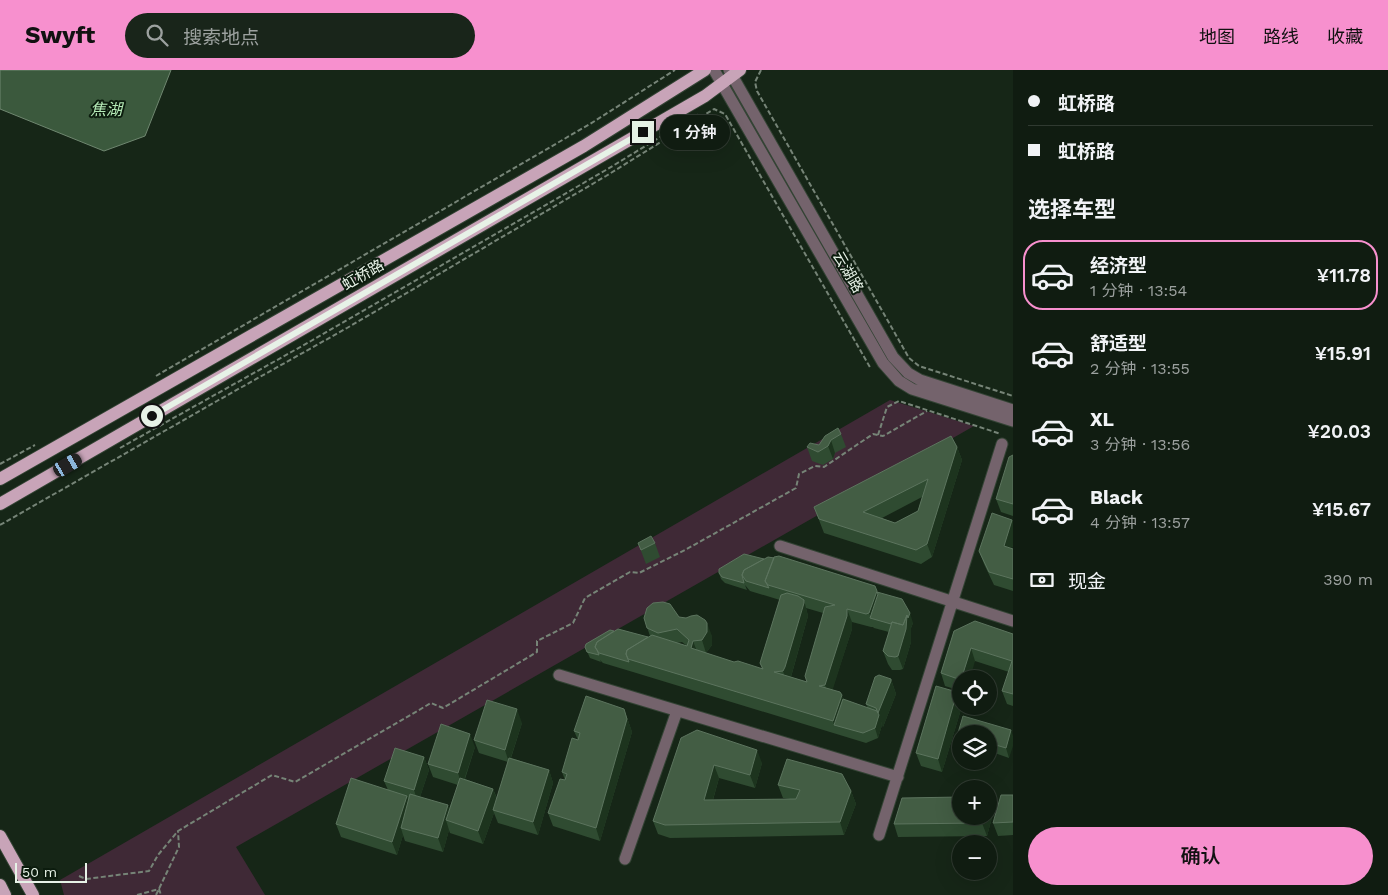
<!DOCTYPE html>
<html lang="zh">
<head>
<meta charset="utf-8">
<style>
  body { margin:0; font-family:"Work Sans","Noto Sans SC",sans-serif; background:#19251a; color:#f1f3f6; height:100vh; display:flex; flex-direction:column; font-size:19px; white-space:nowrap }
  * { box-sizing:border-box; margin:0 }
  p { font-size:16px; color:#9ca19f }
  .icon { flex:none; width:28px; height:28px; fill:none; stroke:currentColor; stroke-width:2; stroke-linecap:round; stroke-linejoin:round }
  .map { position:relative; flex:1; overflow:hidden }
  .panel { display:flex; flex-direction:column; background:#101c11; width:375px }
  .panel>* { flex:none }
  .top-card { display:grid; align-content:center; height:110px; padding:0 15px; background:#101c11 }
  .fabs { position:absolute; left:952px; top:600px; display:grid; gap:10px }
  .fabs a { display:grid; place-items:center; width:45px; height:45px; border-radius:50%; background:#101c11; box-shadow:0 5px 20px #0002,0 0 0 1px #303a31; font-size:25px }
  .scale { position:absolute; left:15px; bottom:12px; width:72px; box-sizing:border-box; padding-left:5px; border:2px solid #e7f2e7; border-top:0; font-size:14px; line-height:18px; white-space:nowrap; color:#e7f2e7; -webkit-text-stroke:4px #0c1c0e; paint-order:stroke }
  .end { position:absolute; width:22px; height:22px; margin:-11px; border:6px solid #e7f2e7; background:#111; box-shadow:0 0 0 2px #111 }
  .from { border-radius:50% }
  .bubble { position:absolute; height:35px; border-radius:18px; background:#101c11; box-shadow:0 5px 20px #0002,0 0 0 1px #303a31; font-size:16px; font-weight:600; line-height:35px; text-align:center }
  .car { position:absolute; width:15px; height:30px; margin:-15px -8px; border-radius:6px; box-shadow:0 0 4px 1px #0007; background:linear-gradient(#222 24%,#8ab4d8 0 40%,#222 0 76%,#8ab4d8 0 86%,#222 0) }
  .top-card b { display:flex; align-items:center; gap:18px; height:48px; font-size:19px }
  .top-card b+b { border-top:1px solid #303a31 }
  .top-card i { width:12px; height:12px; background:#f1f3f6 }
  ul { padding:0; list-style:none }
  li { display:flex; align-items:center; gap:15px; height:70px; margin:0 10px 8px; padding:0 5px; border:2px solid transparent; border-radius:20px }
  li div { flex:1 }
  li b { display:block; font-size:19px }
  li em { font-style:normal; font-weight:600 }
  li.selected { border-color:#f790ce }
  li>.icon { width:45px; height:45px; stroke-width:1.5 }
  h2 { padding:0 15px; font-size:22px; line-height:60px }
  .pay { display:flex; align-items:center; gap:12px; height:55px; padding:0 15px; font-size:19px }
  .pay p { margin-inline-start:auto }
  .action { display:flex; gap:10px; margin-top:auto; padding:10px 15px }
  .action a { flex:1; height:58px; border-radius:30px; background:#f790ce; color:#111; font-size:20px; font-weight:600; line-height:58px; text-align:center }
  header { display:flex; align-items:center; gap:30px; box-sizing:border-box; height:70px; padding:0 25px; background:#f790ce; color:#111 }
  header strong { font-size:24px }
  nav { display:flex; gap:28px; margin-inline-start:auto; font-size:18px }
  .search { width:350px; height:45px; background:#19251a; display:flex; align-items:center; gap:12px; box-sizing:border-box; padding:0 18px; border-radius:28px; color:#9ca19f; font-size:19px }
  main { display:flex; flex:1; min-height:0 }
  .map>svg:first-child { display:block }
  .green { fill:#3f2936 }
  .water { fill:#3b593d; stroke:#6f8770 }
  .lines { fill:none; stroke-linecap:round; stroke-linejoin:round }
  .minor-casing { stroke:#334334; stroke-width:13 }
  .major-casing { stroke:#334334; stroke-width:14 }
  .path { stroke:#768477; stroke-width:2; stroke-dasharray:5 2.5; stroke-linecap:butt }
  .minor { stroke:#74636c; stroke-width:11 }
  .major { stroke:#c8a4b8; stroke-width:12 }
  .wall { fill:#2f4b31; fill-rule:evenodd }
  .shaded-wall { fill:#1d341e }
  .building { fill:#435d44; stroke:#5c745e; fill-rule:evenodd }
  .route { stroke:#e7f2e7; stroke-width:6 }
  .labels { text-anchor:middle; stroke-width:4; stroke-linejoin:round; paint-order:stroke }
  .street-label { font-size:15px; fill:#e7f2e7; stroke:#0c1c0e }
  .water-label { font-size:16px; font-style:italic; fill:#b5eab7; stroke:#0c1c0e }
</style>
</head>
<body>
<header>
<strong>Swyft</strong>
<div class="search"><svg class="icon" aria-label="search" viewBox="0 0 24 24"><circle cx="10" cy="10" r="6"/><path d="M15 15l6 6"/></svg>搜索地点</div>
<nav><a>地图</a><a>路线</a><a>收藏</a></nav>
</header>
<main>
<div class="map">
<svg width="1013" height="825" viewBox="0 0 1013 825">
  <rect width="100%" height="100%" fill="#162617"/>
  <path class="green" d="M890,330L974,356L236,777L265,825H64L60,810Z"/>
  <path class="water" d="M0,0H171L145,66L104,81L0,39Z"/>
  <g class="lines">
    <defs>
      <path id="minor" d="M714,0L883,293L899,311L912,319L1013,351
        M729,0L893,287L908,303L920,310L1013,340
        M780,476L1013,551
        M559,605L898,707
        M879,765L1002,374
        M625,789L677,641"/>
      <path id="major" d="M0,409L584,76L705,0
        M0,434L705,26L740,0
        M0,766L33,825
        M0,815L5,825"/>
    </defs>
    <use href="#minor" class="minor-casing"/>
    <use href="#major" class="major-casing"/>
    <path class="path" d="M761,0L755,12L757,21L909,288L919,296L1013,326
      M156,306L590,54L675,0
      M878,365L887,337L899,331L1001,364
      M120,378L311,271L606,100L698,44
      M0,394L35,375
      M0,455L217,331L347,258L606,106L714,39L725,44L871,299
      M79,806L86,809L149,801L158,785L178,761L272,705L295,712L431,633L443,638L537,582V571L573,553L585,528L630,502L639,503L685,480L796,418L799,404L815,396L824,397L873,364L883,366L927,341
      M137,825L159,819L161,825
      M156,825L179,777L178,761"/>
    <use href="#minor" class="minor"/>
    <use href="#major" class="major"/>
  </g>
  <path class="wall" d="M841,364L846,377L835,383L833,389L823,395L812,391L807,377L819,375Z
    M957,377L962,390L932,487L921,494L824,463L814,437ZM922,427L918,441L895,453L882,448Z
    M1013,385V446L1001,442L996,429Z
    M1012,450L1013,452V475L1012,478L1013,479V521L994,515L984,494L979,481Z
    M638,473H655L660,487L646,494Z
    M719,503L877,522L913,553L911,558V572L903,599L900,600H892L888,594L883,581L889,562L874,558L873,557H871L852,552V559L832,620L843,629L868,638L866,634L891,609L896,624L883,657L882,653V655L878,668L866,673L633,602L603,593L600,590L601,592L590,588L585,577L648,567L650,566L644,548L679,547L712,566V575L706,583L734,592L762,599L760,593L780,530L750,521L745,515L747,520L725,513L721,509ZM806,538L823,543L807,612L791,607L808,546ZM682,572L687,576L677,573Z
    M954,561L1013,564V636L1007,634L1002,621L1009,602L975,591L961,609V621L945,616L941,603Z
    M957,622L961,633V636H962L942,702L921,696L916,683Z
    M624,639L632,662L600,771L553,756L548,743L565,710L562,702L578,670L574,661Z
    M522,653L511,688L549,700L553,713L538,765L498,753L494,743L483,774L450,763L449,760L443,782L405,771L403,765L397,785L341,767L336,754L388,720L384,711L424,687L429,700L420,727L449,739L458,715L433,707L428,694L475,677L465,709L493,719L497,728L508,692L479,683L474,670Z
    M697,660L762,693L755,718L719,708L713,730L790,729L783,728L778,715L851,721L856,734L844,765L670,768L658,764L653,751Z
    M1011,660L1009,688L989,681V664H961V672L958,663Z
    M1013,725V765L998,766L993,753Z
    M989,727L994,740L987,766L898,767L894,754Z"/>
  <path class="shaded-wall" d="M831,370L835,383L833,389L828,376Z
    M957,377L962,390L932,487L927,474Z
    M1012,450L1013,452V475L1008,489L1004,476Z
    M877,521L881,534L871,548L869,543Z
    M804,530L808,546L790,610L787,614L783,601Z
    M847,539L852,552V559L830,628L825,615Z
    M910,543L913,553L911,558V572L903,599L898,586L907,545Z
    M707,553L712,566V575L706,583L702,570Z
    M693,571L698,584L691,578Z
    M971,578L975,591L970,609H961V611V610Z
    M891,609L896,624L883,657L878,643Z
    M957,622L961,633V636H962L942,702L938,689Z
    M842,625L846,638L834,655L833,651Z
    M517,639L522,653L509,693L505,680Z
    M624,639L632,662L600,771L596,758Z
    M879,645L882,655L878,668L875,658Z
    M1011,660L1013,666V676L1009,688L1006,678Z
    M470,664L475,677L462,716L458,703Z
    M757,680L762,693L755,718L750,705Z
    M424,687L429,700L418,733L414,720Z
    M714,695L719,708L709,743L704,730Z
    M549,700L553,713L538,765L533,752Z
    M493,719L498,732L493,740L494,743L483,774L478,761Z
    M851,721L856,734L844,765L840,752Z
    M407,726L412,740L401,758L403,765L397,785L392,772Z
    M989,727L994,740L987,766L982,753L984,746H989Z
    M448,735L453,748L446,750L449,760L443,782L438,768Z"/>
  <path class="building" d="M838,358L841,364L831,370L828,376L818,382L807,377L810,373L819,375L825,366Z
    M951,366L957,377L927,474L916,480L819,449L814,437ZM928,409L918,441L895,453L863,442Z
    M1013,385V434L996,429L1009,387Z
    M992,443L1012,450L1004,476L1013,479V509L989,502L979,481Z
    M651,466L655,473L641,480L638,473Z
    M744,484L764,489L744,500L742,505L744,513L722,507L719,503V499Z
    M779,486L875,516L877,521L869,543L866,544L847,539V546L825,615L819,616L840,622L842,625L833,651L628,589L626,584L627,580L652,565L687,576L689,570L677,559L658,563L647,558L644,548L647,538L653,533L663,532L670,534L679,547L686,548L691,546L697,545L705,550L707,553V562L702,570L693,571L691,578L734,592L738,591L763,599L760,593L781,525L787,523L798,526L804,530V533L785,597L783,601L774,602L807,612L805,606L825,537L835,535L768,515L765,511L774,487Z
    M768,487L774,488L765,511L769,518L746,511L742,505L744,500Z
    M877,522L902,529L910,543L908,548L907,545L903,555L892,552L891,554L870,548L878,524Z
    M907,545L906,559L898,586L895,587L888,586L883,581L892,552L903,555Z
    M975,551L1013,564V624L1002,621L1012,591L971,578L961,610L941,603L954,561Z
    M618,559L648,567L627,580L626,584L629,592L599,583L595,577L597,572Z
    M610,560L614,561L597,572L595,577L597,580L599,585L587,582L585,577L586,574Z
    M879,605L891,609V611L878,643L876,638L866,634L875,607Z
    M936,616L957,622L938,689L916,683Z
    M586,626L624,639L627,649L596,758L548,743L560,709L565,710L567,704L562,702L572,668L578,670L580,663L574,661Z
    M843,629L877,641L879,645L875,658L863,663L834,655Z
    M487,630L517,639L505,680L474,670Z
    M963,646L1011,660L1006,678L989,673V664H961L958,663Z
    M441,654L470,664L458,703L428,694Z
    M697,660L757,680L750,705L714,695L704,730L796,729L800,720L778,715L787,689L842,704L851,721L840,752L665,755L653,751L681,668Z
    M395,678L424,687L414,720L384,711Z
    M509,688L549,700L533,752L493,740Z
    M351,708L407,726L392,772L336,754Z
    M460,708L493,719L478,761L446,750Z
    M410,724L448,735L438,768L401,758Z
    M1001,725H1013V752L993,753Z
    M961,727V746H984L982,753L894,754L902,728Z"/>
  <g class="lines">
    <path class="route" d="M152,346L643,62"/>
  </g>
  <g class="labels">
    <g class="street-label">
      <text transform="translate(848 202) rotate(60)" y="5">云湖路</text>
      <text transform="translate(363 205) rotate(-30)" y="5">虹桥路</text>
    </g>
    <g class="water-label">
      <text x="106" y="45">焦湖</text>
    </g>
  </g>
</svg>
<div class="fabs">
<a><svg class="icon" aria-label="locate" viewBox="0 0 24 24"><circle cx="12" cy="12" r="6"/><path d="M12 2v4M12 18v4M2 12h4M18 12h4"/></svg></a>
<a><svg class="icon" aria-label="layers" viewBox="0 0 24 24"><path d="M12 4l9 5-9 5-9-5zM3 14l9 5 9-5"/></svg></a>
<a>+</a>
<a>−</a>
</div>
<div class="scale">50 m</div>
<i class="end from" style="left:152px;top:346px"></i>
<i class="end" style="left:643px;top:62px"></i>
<div class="bubble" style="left:660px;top:45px;width:70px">1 分钟</div>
<i class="car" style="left:68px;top:395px;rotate:60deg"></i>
</div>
<section class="panel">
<div class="top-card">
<b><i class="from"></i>虹桥路</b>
<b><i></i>虹桥路</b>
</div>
<h2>选择车型</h2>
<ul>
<li class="selected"><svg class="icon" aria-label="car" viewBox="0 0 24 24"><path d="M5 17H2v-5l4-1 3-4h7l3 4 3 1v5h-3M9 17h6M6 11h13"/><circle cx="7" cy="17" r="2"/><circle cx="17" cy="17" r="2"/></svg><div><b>经济型</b><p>1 分钟 · 13:54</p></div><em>¥11.78</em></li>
<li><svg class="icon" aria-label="car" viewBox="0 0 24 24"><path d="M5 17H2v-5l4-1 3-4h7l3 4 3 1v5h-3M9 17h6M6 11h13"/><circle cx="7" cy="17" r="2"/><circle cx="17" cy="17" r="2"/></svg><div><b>舒适型</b><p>2 分钟 · 13:55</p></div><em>¥15.91</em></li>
<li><svg class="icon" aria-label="car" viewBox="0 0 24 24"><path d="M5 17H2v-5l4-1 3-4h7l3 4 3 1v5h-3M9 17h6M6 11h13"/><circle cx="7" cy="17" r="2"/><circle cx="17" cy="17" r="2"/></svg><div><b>XL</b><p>3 分钟 · 13:56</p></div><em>¥20.03</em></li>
<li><svg class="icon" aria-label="car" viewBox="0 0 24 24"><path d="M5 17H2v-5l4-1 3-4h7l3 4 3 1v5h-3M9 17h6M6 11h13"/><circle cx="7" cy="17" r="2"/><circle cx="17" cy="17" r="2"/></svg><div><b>Black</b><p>4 分钟 · 13:57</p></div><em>¥15.67</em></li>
</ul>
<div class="pay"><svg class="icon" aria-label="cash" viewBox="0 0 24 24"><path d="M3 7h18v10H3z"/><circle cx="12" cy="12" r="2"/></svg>现金<p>390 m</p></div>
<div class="action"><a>确认</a></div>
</section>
</main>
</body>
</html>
